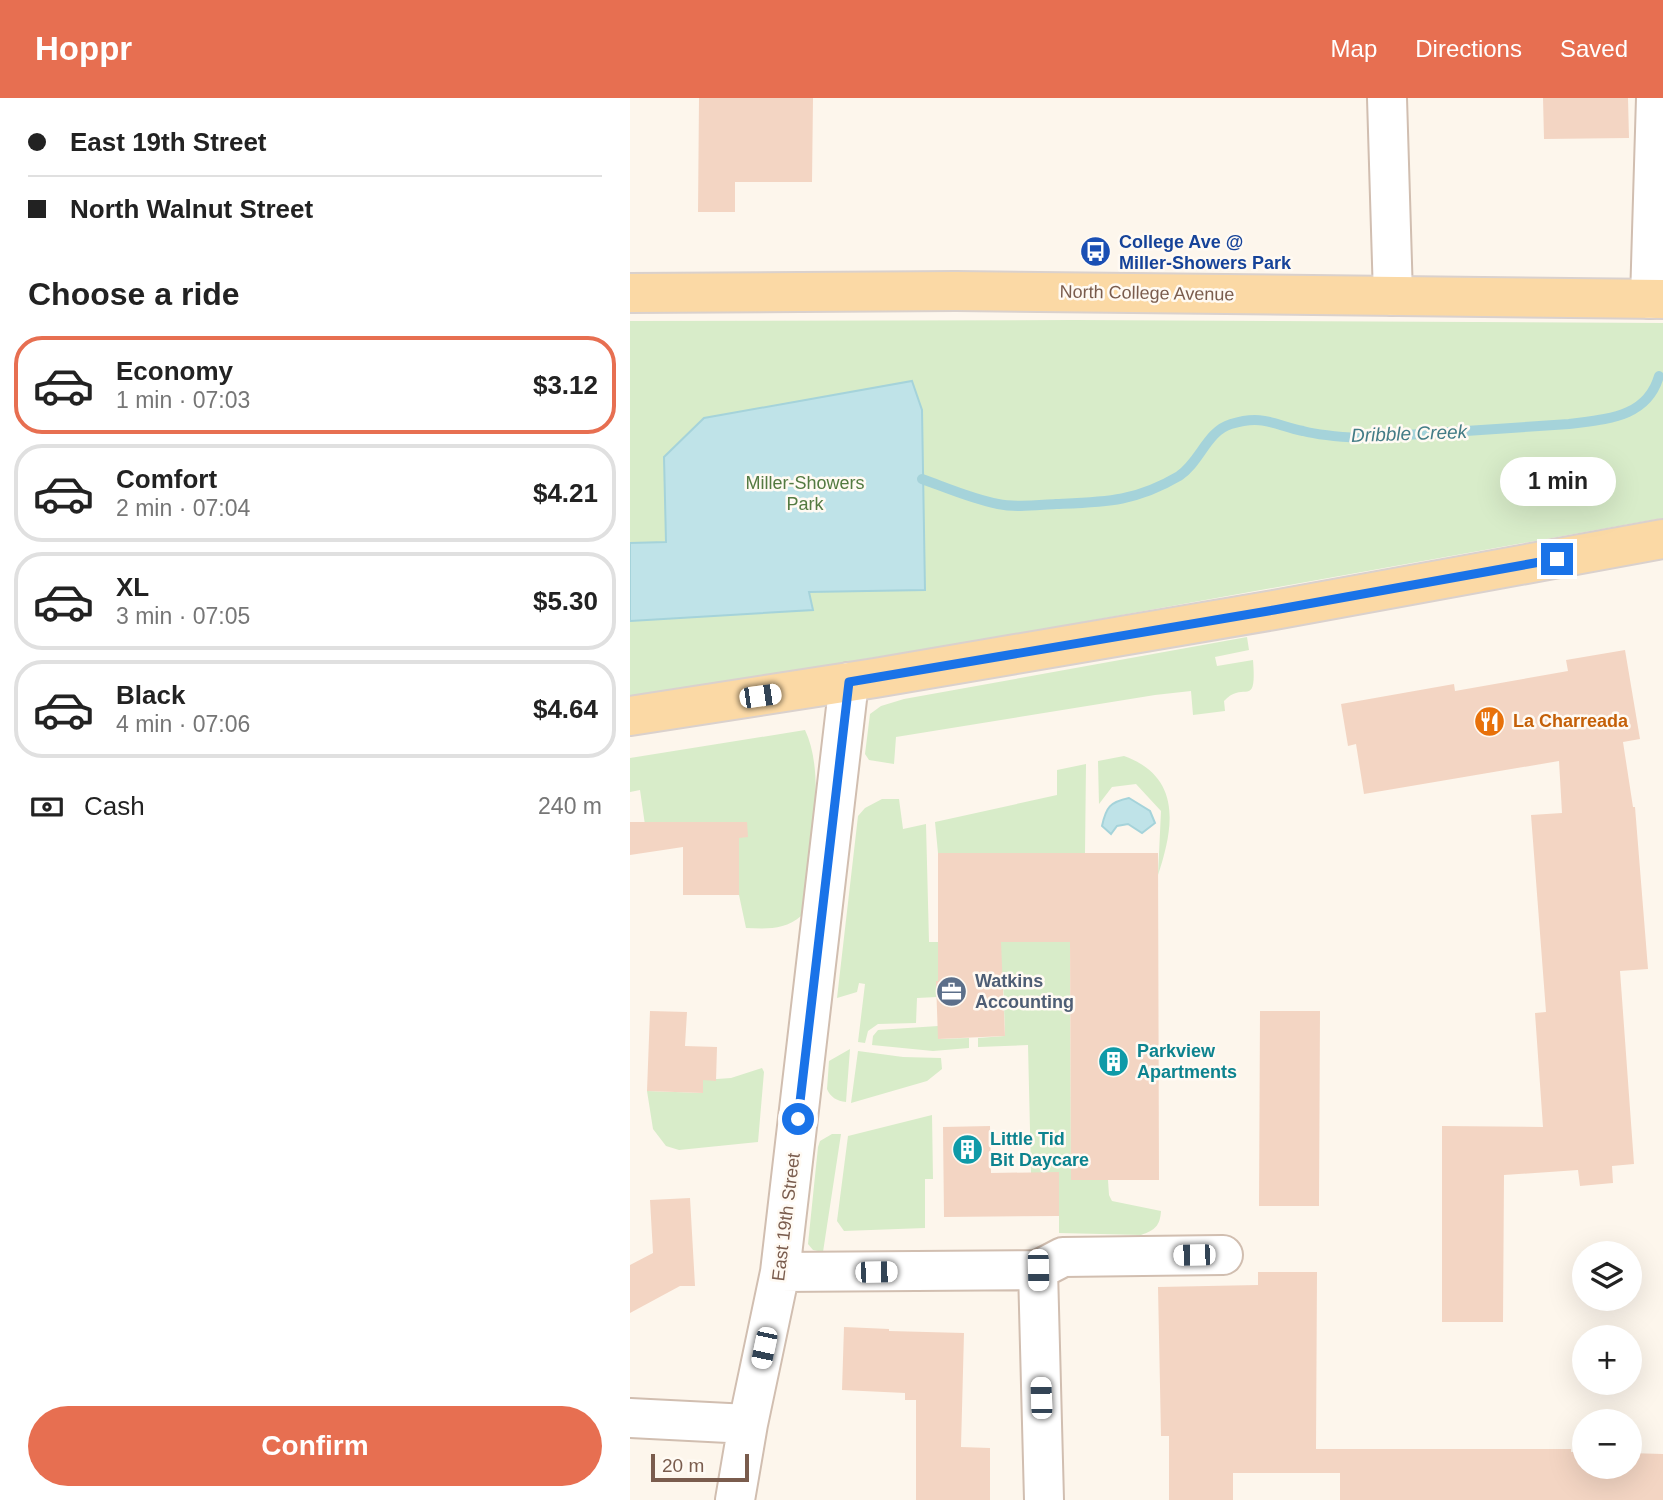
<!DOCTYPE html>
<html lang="en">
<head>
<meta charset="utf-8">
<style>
  body { margin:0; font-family:Helvetica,sans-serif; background:#f6f6f6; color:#222; height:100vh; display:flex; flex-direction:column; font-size:26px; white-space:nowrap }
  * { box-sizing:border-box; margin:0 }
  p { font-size:23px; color:#767676 }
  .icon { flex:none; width:38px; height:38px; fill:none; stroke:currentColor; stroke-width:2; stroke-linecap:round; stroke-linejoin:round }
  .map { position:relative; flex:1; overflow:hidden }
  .panel { display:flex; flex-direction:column; background:#fff; width:630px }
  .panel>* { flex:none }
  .top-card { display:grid; align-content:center; height:154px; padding:0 28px; background:#fff }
  .controls { position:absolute; left:942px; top:1143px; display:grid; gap:14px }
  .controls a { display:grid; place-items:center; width:70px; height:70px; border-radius:50%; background:#fff; box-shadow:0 7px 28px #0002; font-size:35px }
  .scale { position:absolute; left:21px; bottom:18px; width:98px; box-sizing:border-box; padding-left:7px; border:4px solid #7a5c4d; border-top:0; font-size:19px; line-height:24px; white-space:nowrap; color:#7a5c4d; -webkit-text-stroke:5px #fffaf3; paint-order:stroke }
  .end { position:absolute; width:32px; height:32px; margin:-16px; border:9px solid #1a73e8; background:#fff; box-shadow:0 0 0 4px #fff }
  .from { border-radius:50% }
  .bubble { position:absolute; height:49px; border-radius:24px; background:#fff; box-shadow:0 7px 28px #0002; font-size:23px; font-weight:600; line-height:49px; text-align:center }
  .car { position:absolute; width:21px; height:42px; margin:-21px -10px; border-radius:9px; box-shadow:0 0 5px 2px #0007; background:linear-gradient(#fff 24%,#345 0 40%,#fff 0 76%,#345 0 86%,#fff 0) }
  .top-card b { display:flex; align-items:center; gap:24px; height:66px; font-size:26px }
  .top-card b+b { border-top:2px solid #e0e0e0 }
  .top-card i { width:18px; height:18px; background:#222 }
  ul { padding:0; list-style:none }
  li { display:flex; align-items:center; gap:21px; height:98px; margin:0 14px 10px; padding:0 14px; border:4px solid #e0e0e0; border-radius:28px }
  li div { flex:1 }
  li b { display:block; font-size:26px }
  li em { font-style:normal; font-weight:600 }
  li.on { border-color:#e76f51 }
  li>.icon { width:63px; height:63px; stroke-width:1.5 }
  h2 { padding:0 28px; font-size:32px; line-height:84px }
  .pay { display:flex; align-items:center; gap:18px; height:77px; padding:0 28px; font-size:26px }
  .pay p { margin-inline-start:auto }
  .action { display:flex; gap:14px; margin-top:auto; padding:14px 28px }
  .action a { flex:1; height:80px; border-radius:42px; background:#e76f51; color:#fff; font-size:28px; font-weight:600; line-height:80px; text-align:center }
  header { display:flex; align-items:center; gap:42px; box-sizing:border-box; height:98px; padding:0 35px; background:#e76f51; color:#fff }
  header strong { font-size:33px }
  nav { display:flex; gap:38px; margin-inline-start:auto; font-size:24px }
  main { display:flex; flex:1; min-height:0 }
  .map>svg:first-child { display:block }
  .green { fill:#d8ecc9 }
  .water { fill:#bfe3e8; stroke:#a5d3da; stroke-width:2 }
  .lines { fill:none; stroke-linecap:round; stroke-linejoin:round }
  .stream { stroke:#a5d3da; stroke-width:10 }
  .building { fill:#f3d5c3 }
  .street-casing { stroke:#d1beb0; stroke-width:42 }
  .primary-casing { stroke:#dad1cd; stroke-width:42 }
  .street { stroke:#fff; stroke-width:38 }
  .primary { stroke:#fbd9a5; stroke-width:38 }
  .route { stroke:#1a73e8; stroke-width:9 }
  .labels { text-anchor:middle; stroke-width:5; stroke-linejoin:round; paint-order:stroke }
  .transit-label { font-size:18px; font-weight:bold; fill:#164399; stroke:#fffaf3; text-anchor:start }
  .street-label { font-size:18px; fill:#7a5c4d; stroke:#fffaf3 }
  .park-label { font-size:18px; fill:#537a41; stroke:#fffaf3 }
  .food-label { font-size:18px; font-weight:bold; fill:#c56008; stroke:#fffaf3; text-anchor:start }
  .service-label { font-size:18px; font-weight:bold; fill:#4e5e75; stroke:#fffaf3; text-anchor:start }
  .culture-label { font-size:18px; font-weight:bold; fill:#0d838f; stroke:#fffaf3; text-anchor:start }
  .water-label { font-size:19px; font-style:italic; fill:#437c86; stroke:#fffaf3 }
</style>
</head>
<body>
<header>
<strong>Hoppr</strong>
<nav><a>Map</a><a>Directions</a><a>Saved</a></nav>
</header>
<main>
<section class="panel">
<div class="top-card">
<b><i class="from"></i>East 19th Street</b>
<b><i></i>North Walnut Street</b>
</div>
<h2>Choose a ride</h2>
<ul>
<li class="on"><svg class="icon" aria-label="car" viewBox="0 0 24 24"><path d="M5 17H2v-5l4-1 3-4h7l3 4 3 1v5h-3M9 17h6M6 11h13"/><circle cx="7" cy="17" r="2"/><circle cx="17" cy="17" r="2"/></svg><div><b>Economy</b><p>1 min · 07:03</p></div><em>$3.12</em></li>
<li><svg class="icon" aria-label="car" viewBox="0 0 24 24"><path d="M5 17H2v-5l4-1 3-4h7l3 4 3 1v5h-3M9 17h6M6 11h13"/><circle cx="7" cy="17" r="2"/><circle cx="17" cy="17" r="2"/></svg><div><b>Comfort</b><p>2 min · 07:04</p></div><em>$4.21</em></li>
<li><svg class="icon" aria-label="car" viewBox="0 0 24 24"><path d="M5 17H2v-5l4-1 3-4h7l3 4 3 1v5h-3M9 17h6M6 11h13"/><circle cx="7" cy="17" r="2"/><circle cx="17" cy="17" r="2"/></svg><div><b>XL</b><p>3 min · 07:05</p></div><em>$5.30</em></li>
<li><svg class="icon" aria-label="car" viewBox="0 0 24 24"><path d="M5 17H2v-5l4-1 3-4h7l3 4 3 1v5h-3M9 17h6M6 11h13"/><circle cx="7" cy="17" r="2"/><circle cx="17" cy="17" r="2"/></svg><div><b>Black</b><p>4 min · 07:06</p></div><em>$4.64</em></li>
</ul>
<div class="pay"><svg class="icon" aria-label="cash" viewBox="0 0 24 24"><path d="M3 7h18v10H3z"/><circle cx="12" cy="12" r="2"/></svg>Cash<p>240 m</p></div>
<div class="action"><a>Confirm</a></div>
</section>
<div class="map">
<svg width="1033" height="1402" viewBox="0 0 1033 1402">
  <rect width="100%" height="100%" fill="#fdf6ec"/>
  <path class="green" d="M444,222L1033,225V420L358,541L0,599V223Z
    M617,539L619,552L585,559L587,568L623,562C627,613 614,581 594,603L595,613L563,617L561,593L525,597L266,639L264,666L239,662L235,656L240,616L251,608L274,601Z
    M175,632C198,680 178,766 171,818C155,832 136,831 116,830L109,797V724H53L15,727L10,692L0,694V660Z
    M494,658C552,679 544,729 528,777L531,713L506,686L482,689L469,706L468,663Z
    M456,666L455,755H308L305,724L427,697V672Z
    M252,701H269L273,731L296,726L299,844H440L441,1082H478L479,1097L482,1103L531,1113C530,1128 525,1132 511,1137L429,1135V1075H401L398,947L348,949V940L375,938L373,881L307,883V899L287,900L286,925L248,926L238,933L235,945L228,944L235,886L229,885L227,894L207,900L228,718L235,710Z
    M308,928L309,941L339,940V950L303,953L242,947L243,938L248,932Z
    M220,951L216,1004C207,1003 200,999 197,991L199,963Z
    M228,953L273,959L311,960L312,971L297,983L221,1005Z
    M132,970L134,974L128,1044L49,1052L36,1048L23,1031L17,993L73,995V982L101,980Z
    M302,1017L303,1081H295V1130L214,1133L207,1123L218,1038Z
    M202,1036H211L193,1154L183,1152L178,1146L188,1049L190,1043Z"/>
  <path class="water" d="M282,283L292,312L295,492L179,494L183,512L0,523V445L36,444L34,359L74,320Z
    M499,700L520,713L525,725L512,735L498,726L487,728L481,736L472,728C476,709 480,704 499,700Z"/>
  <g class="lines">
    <path class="stream" d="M292,381C317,390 342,401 368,406C387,410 407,407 426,406C475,404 505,404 549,378C570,364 577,333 601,326C633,316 644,327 673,333C692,338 712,339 731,340L939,326C976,321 1017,320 1029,278"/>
  </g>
  <path class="building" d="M69,0H183L182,84H105V114H68Z
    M913,0H998L999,40L914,41Z
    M995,552L1010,641L993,644L1003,709H1005L1018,871L990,873L1004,1066L982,1068L983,1085L950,1088L948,1072L874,1077L873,1224H812V1028L913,1029L905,915L916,914L901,717L932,715L929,663L734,696L726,646L718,648L711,606L824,586L825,593L938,573L936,562Z
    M0,724H117L118,739L109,740V797H53V749L0,757Z
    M308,755H528L529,1082H441L440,844H371L375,938L308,941L306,883H308Z
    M20,913L57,914L55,948L87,949L86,983L73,982V995L17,993Z
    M630,913H690L689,1108H629Z
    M360,1028L361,1075L429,1074V1118L314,1119L313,1029Z
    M60,1100L65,1188H50L0,1215V1167L23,1155L20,1102Z
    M628,1174H687L686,1351H941V1354H954V1368H999V1355L1033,1356V1402H710V1375H603V1402H539V1338H531L528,1189L628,1187Z
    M214,1229L259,1231V1233L334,1235L331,1349L360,1350V1402H286V1302H275V1295L212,1292Z"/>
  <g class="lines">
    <defs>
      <path id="street" d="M757,0L763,198
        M1020,201L1026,0
        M408,1172L414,1402
        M150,1174L408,1172L433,1159L593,1157
        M0,1320L118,1326
        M105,1402L118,1326L150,1174L219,584"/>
      <path id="primary" d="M0,195L326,193L1033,201
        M0,618L245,580L644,512L1033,441"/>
    </defs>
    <use href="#street" class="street-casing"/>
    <use href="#primary" class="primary-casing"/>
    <use href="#street" class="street"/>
    <use href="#primary" class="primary"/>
  </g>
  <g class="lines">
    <path class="route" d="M168,1021L219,584L644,512L927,461"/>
  </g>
  <defs>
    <symbol id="bus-disc" viewBox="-11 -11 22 22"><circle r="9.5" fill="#1a4fb4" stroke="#fffaf3"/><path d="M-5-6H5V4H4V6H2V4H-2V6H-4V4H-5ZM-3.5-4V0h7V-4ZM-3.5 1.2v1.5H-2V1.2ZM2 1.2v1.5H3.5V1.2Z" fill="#fff"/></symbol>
    <symbol id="restaurant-disc" viewBox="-11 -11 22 22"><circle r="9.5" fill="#e8710a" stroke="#fffaf3"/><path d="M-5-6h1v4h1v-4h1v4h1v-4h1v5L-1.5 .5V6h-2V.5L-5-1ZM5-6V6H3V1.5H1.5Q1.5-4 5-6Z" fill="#fff"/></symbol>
    <symbol id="office-disc" viewBox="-11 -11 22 22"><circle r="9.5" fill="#5c6f8a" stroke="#fffaf3"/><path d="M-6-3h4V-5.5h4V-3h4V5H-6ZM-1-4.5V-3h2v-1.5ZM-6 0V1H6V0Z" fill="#fff"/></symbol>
    <symbol id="building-disc" viewBox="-11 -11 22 22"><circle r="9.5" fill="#0f9aa8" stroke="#fffaf3"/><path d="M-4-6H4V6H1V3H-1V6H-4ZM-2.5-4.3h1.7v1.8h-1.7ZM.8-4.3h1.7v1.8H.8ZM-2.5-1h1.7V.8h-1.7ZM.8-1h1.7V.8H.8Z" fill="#fff"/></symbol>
  </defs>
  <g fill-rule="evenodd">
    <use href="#bus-disc" x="448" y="136" width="35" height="35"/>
    <use href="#restaurant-disc" x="842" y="606" width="35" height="35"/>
    <use href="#office-disc" x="304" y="876" width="35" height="35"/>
    <use href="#building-disc" x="466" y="946" width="35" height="35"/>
    <use href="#building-disc" x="320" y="1034" width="35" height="35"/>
  </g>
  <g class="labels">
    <g class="transit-label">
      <text x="489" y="150">College Ave @<tspan x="489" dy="21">Miller-Showers Park</tspan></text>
    </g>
    <g class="street-label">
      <text transform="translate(517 195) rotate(1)" y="6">North College Avenue</text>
      <text transform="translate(156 1119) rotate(-83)" y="6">East 19th Street</text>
    </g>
    <g class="park-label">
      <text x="175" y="391">Miller-Showers<tspan x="175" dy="21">Park</tspan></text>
    </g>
    <g class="food-label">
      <text x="883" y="629">La Charreada</text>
    </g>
    <g class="service-label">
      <text x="345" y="889">Watkins<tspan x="345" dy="21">Accounting</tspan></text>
    </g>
    <g class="culture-label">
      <text x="507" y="959">Parkview<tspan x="507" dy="21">Apartments</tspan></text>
      <text x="360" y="1047">Little Tid<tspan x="360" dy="21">Bit Daycare</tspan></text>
    </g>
    <g class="water-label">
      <text transform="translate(779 335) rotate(-2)" y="7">Dribble Creek</text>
    </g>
  </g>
</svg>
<div class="controls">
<a><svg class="icon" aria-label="layers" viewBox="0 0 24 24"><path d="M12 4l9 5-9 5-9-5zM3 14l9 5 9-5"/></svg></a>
<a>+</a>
<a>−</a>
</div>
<div class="scale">20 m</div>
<i class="end from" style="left:168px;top:1021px"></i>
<i class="end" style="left:927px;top:461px"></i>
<div class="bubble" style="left:870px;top:359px;width:116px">1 min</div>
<i class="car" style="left:130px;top:598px;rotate:82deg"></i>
<i class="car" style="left:564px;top:1157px;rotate:269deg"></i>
<i class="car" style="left:408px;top:1172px;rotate:179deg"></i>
<i class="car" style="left:246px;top:1174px;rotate:89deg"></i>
<i class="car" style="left:134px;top:1250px;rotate:192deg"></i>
<i class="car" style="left:411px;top:1300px;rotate:358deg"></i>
</div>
</main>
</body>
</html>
